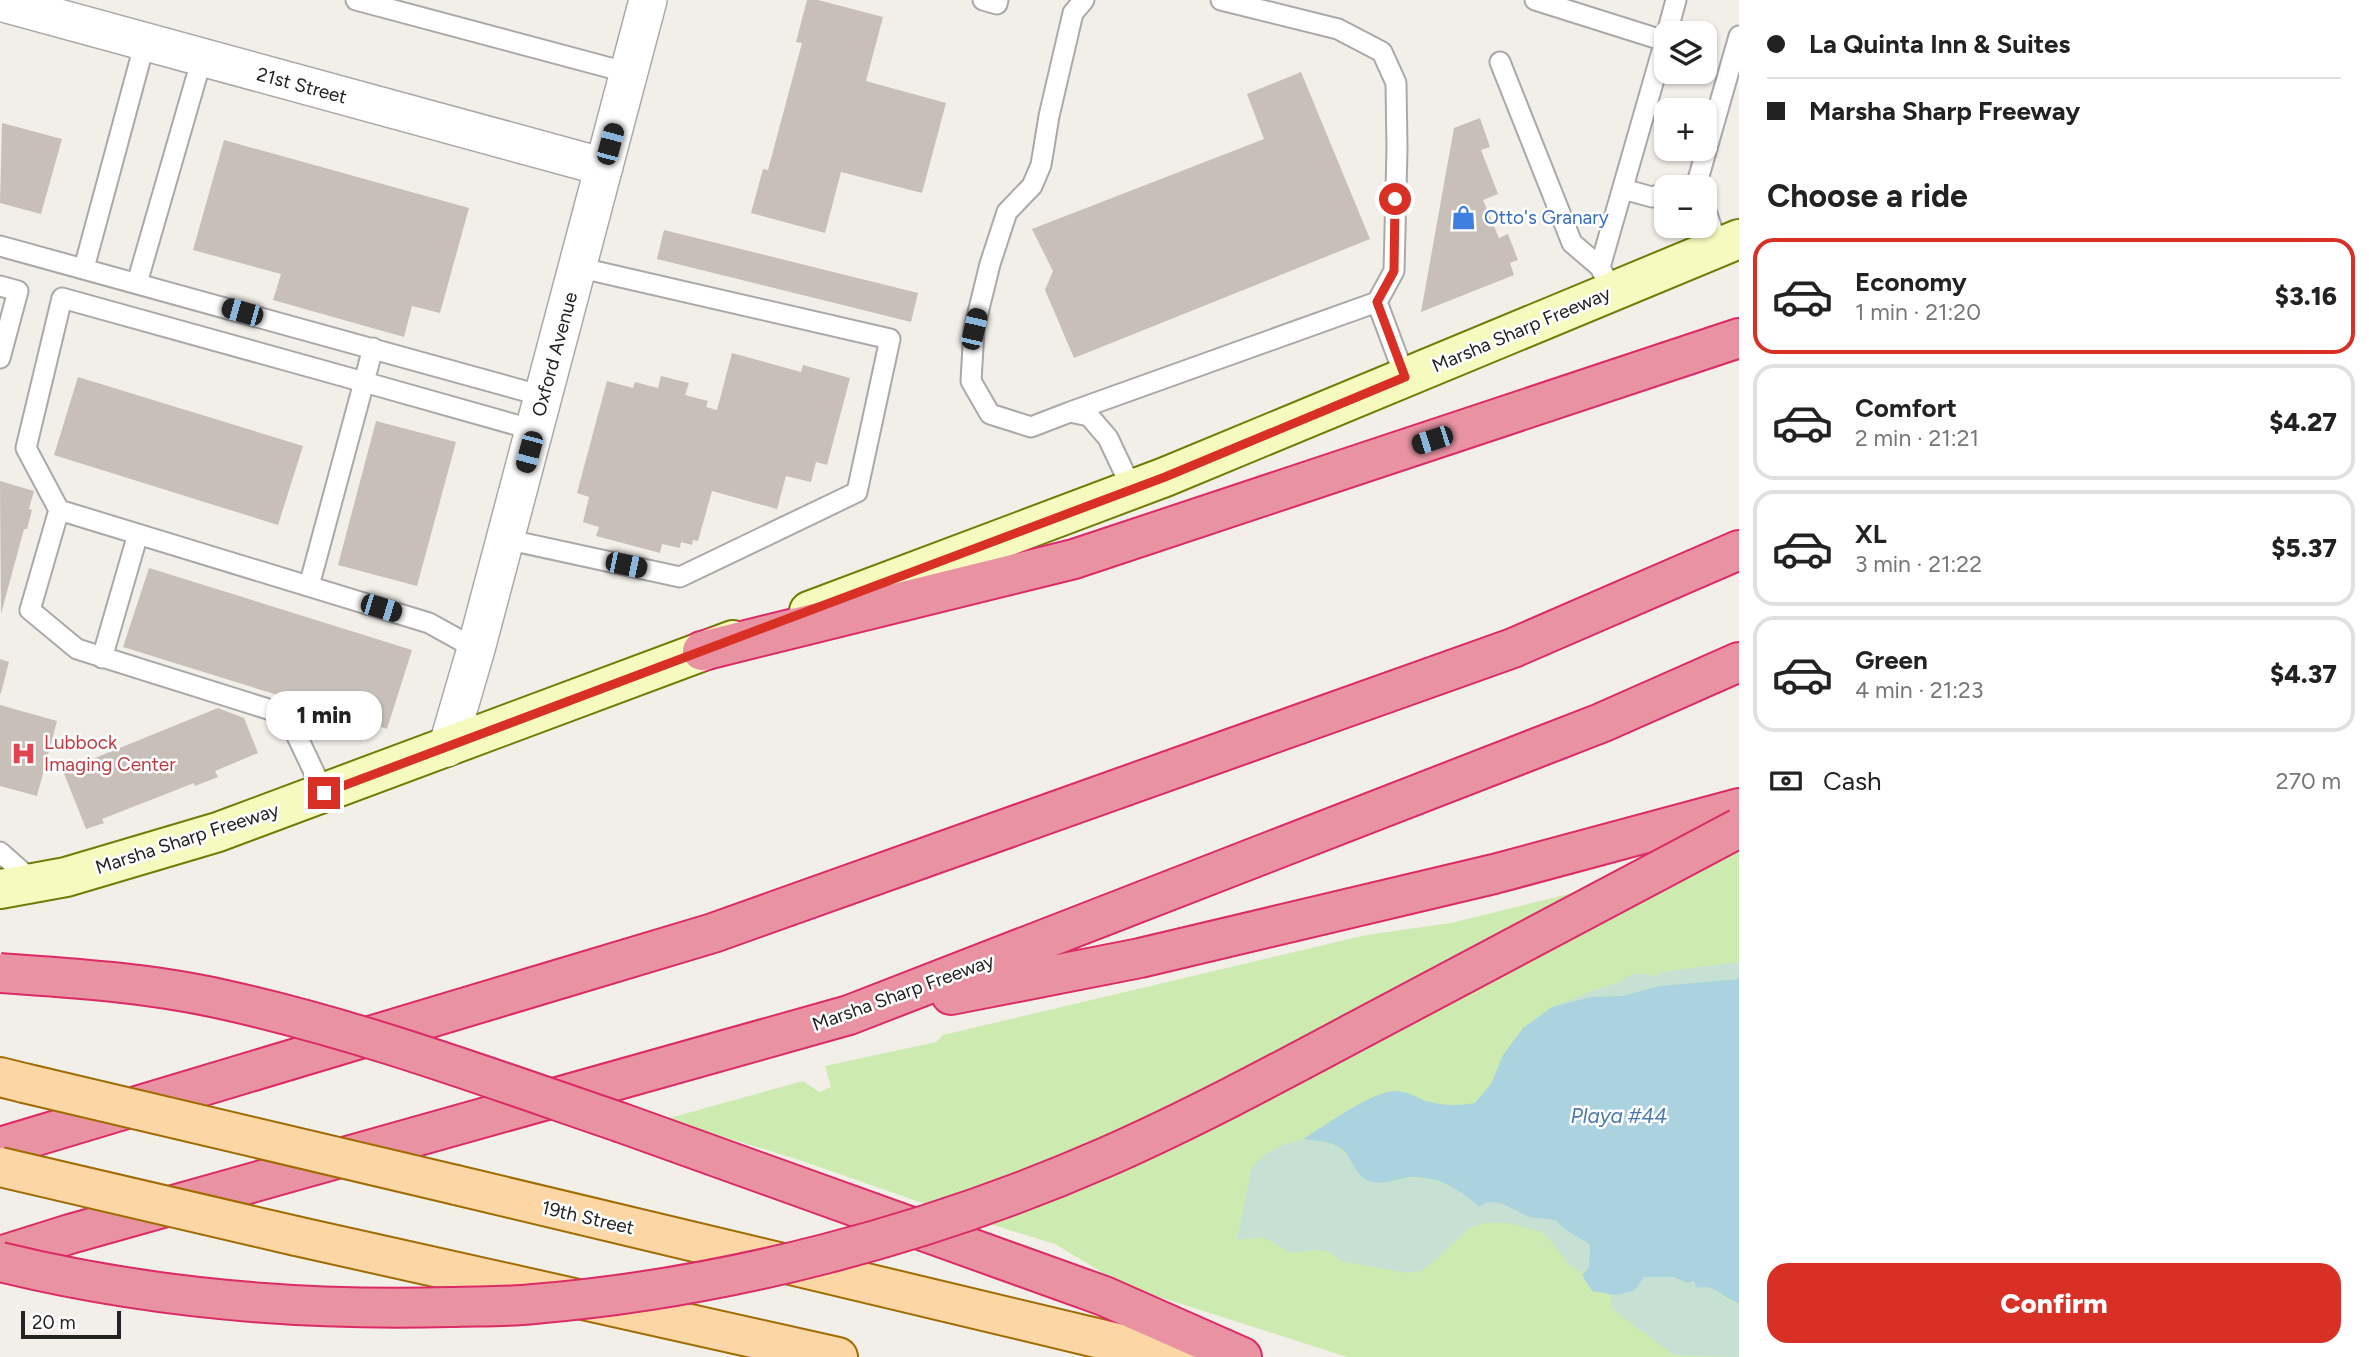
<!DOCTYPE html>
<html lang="en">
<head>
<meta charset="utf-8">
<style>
  body { margin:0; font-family:Figtree,sans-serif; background:#f6f6f6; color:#222; height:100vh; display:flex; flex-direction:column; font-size:26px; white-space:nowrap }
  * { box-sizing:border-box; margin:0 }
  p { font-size:23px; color:#767676 }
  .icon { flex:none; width:38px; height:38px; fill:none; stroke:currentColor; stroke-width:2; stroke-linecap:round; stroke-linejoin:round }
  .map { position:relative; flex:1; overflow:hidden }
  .drawer { display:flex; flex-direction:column; background:#fff; width:630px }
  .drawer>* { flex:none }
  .guide { display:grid; align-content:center; height:154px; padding:0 28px; background:#fff }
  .tools { position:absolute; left:1654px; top:21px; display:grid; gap:14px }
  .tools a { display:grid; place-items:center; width:63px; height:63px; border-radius:14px; background:#fff; box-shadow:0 2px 5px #0004; font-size:35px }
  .scale { position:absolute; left:21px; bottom:18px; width:100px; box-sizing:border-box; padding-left:7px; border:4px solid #222; border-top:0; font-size:19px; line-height:24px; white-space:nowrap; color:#222; -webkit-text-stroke:5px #fff; paint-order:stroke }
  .end { position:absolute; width:32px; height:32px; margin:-16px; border:9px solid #d93025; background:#fff; box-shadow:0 0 0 4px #fff }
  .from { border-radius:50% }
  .bubble { position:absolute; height:49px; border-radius:21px; background:#fff; box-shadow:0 2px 5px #0004; font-size:23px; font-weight:800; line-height:49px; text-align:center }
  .car { position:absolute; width:21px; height:42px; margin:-21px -10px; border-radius:9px; box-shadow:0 0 5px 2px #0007; background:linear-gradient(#222 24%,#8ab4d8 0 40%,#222 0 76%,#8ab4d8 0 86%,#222 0) }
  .guide b { display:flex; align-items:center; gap:24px; height:66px; font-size:26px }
  .guide b+b { border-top:2px solid #e0e0e0 }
  .guide i { width:18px; height:18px; background:#222 }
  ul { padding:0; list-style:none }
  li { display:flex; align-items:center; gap:21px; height:116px; margin:0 14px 10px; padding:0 14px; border:4px solid #e0e0e0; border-radius:21px }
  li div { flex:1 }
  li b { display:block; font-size:26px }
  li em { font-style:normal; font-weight:800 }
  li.selected { border-color:#d93025 }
  li>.icon { width:63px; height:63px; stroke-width:1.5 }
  h2 { padding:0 28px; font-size:32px; line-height:84px }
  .pay { display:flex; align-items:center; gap:18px; height:77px; padding:0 28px; font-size:26px }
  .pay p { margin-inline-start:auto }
  .button { display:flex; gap:14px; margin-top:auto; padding:14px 28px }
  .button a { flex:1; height:80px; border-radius:21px; background:#d93025; color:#fff; font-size:28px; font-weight:800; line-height:80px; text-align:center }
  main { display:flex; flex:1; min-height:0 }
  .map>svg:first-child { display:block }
  .grass { fill:#cdebb0 }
  .wetland { fill:#c6e0d4 }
  .water { fill:#aad3df }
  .building { fill:#c7bfb8 }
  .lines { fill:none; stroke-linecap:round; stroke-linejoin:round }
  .service-casing { stroke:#a9a9a9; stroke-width:23 }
  .minor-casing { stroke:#a9a9a9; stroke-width:40 }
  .secondary-casing { stroke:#707d05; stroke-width:42 }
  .primary-casing { stroke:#a06b00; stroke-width:42 }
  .motorway-casing { stroke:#dc2a67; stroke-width:42 }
  .service { stroke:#fff; stroke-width:19 }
  .minor { stroke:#fff; stroke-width:37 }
  .secondary { stroke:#f7fabf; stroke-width:38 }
  .primary { stroke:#fcd6a4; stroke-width:38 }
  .motorway { stroke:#e892a2; stroke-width:38 }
  .primary-bridge-casing { stroke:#a06b00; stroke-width:42; stroke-linecap:butt }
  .motorway-bridge-casing { stroke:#dc2a67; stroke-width:42; stroke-linecap:butt }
  .primary-bridge { stroke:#fcd6a4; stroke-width:38 }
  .motorway-bridge { stroke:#e892a2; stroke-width:38 }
  .route { stroke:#d93025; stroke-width:9 }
  .labels { text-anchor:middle; stroke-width:5; stroke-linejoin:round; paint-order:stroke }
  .street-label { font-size:19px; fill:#222; stroke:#fff }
  .shop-label { font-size:19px; fill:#366cbe; stroke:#fff; text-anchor:start }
  .health-label { font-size:19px; fill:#be3a42; stroke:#fff; text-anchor:start }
  .water-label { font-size:21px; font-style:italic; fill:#4a7aab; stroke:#fff }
</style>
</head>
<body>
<main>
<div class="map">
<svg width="1739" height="1357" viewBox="0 0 1739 1357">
  <rect width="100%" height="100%" fill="#f2efe9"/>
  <path class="grass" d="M1739,852V1357H1347L1125,1286L1055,1244L931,1206L799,1160L666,1119L803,1081L819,1092L831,1087L825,1066L936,1042L943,1035L1366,935L1451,923Z"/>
  <path class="wetland" d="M1739,962V979L1659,986L1623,996L1591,997L1552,1007L1597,989L1615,984L1632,974H1645L1654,976L1662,972Z
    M1303,1139C1343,1143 1340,1148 1363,1178L1398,1181L1407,1178H1425L1461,1190L1478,1207C1498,1194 1512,1211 1530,1217C1539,1219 1548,1218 1557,1221C1564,1232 1579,1236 1590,1245L1589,1267L1582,1272L1571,1267L1543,1232L1507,1223H1484L1470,1228L1431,1264L1421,1271L1407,1273L1341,1261L1330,1252L1312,1250L1290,1253L1264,1237L1237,1240L1251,1170C1263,1151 1282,1145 1303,1139Z
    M1653,1276L1673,1277L1688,1283L1694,1281L1711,1288L1731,1302L1739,1303V1357L1674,1355L1618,1314L1612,1307L1610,1294L1615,1295L1644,1277Z"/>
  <path class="water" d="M1739,979V1303C1723,1300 1715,1283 1697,1288L1694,1281L1688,1283L1673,1277H1644L1635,1290L1625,1293L1615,1295L1592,1291L1582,1275L1589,1267L1590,1245C1579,1236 1564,1232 1557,1221C1548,1218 1539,1219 1530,1217C1512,1211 1498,1194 1479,1207C1461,1189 1431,1173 1405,1178C1395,1180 1383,1184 1373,1182C1357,1179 1353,1161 1344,1151C1334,1141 1316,1141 1303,1139C1325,1126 1370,1092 1395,1091C1406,1091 1416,1097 1426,1101C1443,1106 1457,1106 1475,1103L1491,1084L1503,1055L1523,1028L1552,1007L1591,997L1623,996L1659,986Z"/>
  <path class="building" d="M807,0H818L883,17L866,81L946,103L922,193L841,172L825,233L751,213L763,169L768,170L802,43L796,42Z
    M1301,72L1370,239L1074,358L1045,290L1053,271L1032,229L1264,139L1247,94Z
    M1480,118L1490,147L1481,150L1498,194L1483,200L1499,238L1508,234L1518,260L1510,263L1514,275L1421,312L1454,128Z
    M2,123L62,139L41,214L0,203Z
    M224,140L469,208L440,313L412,306L404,337L273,300L281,274L193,250Z
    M664,230L918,293L911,322L657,259Z
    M732,353L801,372L803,365L850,378L827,465L816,462L811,482L786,476L777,509L712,491L698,541L693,540L692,545L681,542L680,548L662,544L660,553L596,536L599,527L583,522L589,497L577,493L607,381L633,388L635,382L658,388L661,376L689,383L685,395L708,401L706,407L717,410Z
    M78,377L303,446L278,525L54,455Z
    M376,421L456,442L417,586L338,565Z
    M0,481L34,491L29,509L32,510L27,529H24L1,614Z
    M149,568L412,650L387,729L123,647Z
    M0,659L9,662L1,693H0Z
    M0,705L57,721L37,796L0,786Z
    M218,708L244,718L258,753L215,771L218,777L195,786L194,783L102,819L104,823L86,829L63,771Z"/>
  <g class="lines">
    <defs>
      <path id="service" d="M356,0L629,73
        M983,0L997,4L998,0
        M1084,0L1073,13L1049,116L1041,165L1032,186L1007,212L990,264L974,329L971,381L990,414L1031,427L1070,412L1089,416L1108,438L1132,489
        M1221,0L1338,29L1382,52L1396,83L1397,149L1394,271L1377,302L1405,377
        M1535,0L1665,41L1600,267L1612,291
        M1667,33L1676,0
        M1500,62L1572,243L1600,267
        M1699,187L1697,183L1739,36
        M1623,189L1652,197L1666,192
        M1704,205L1718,247
        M0,246L543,396
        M84,268L145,42
        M137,283L202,58
        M0,286L18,291L0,358
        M1070,412L1377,302
        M59,510L26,448L62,298L364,382L373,348
        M505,539L680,577L857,492L890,339L577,267
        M309,586L364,382L534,430
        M102,658L138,534
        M324,793L287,715L77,649L30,610L59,510L429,623L476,649
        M0,852L35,883"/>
      <path id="minor" d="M0,2L604,167
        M447,748L476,649L648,0"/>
      <path id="secondary" d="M809,611L1165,477L1739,239
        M0,889L66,877L218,832L733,640"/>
      <path id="primary" d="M0,1077L24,1083
        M456,1185L1176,1357
        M296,1236L838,1357"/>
      <path id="motorway" d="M702,651L1074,559L1739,338
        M951,995L1140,958L1494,874L1739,808
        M622,1123L1104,1296L1242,1357
        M0,1147L713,933L1513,648L1739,550
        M0,1256L70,1234L849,1015L1601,723L1739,662"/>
    </defs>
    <use href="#service" class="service-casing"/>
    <use href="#minor" class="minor-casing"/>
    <use href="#secondary" class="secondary-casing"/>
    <use href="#primary" class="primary-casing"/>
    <use href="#motorway" class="motorway-casing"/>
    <use href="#service" class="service"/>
    <use href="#minor" class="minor"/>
    <use href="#secondary" class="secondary"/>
    <use href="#primary" class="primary"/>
    <use href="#motorway" class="motorway"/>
    <defs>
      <path id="primary-bridge" d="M24,1083L456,1185
        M0,1167L296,1236"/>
      <path id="motorway-bridge" d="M0,973C74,978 149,983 221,999C358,1029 490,1078 622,1123
        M0,1262C147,1298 299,1311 450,1307C478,1306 506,1307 534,1304C727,1288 928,1235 1106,1157C1199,1116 1289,1067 1379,1019C1499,955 1619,891 1739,828"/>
    </defs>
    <use href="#primary-bridge" class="primary-bridge-casing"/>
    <use href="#motorway-bridge" class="motorway-bridge-casing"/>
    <use href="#primary-bridge" class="primary-bridge"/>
    <use href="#motorway-bridge" class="motorway-bridge"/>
  </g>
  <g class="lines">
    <path class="route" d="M324,793L1165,477L1405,377L1377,302L1394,271L1395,199"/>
  </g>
  <defs>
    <symbol id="shop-bare" viewBox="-9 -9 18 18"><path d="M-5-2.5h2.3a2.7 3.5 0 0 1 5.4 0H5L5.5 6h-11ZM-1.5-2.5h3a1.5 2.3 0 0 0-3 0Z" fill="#3f7fe0" stroke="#fff" stroke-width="2.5" paint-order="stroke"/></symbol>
    <symbol id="hospital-bare" viewBox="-9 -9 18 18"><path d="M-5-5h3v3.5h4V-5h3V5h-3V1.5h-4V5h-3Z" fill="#e0444e" stroke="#fff" stroke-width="2.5" paint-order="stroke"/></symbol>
  </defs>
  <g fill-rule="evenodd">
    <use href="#shop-bare" x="1446" y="200" width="35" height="35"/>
    <use href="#hospital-bare" x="6" y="736" width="35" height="35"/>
  </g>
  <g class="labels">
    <g class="street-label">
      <text transform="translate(302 85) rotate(15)" y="7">21st Street</text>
      <text transform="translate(1521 329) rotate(-23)" y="7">Marsha Sharp Freeway</text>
      <text transform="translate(554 354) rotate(-75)" y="7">Oxford Avenue</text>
      <text transform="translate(187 838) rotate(-18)" y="7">Marsha Sharp Freeway</text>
      <text transform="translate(903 992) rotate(-20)" y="7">Marsha Sharp Freeway</text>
      <text transform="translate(588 1217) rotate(13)" y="7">19th Street</text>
    </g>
    <g class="shop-label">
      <text x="1484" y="224">Otto's Granary</text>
    </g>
    <g class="health-label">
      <text x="44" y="749">Lubbock<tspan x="44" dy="22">Imaging Center</tspan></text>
    </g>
    <g class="water-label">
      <text x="1619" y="1123">Playa #44</text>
    </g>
  </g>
</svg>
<div class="tools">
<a><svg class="icon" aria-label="layers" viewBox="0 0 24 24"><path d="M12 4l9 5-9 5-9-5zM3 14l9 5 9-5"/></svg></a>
<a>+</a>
<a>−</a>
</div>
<div class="scale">20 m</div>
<i class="end from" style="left:1395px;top:199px"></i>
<i class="end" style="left:324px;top:793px"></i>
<div class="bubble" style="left:266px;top:691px;width:116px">1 min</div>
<i class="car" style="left:610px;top:144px;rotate:15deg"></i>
<i class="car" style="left:242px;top:312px;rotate:286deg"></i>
<i class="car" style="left:974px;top:329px;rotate:13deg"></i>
<i class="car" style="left:1432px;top:440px;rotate:252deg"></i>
<i class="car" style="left:529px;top:452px;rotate:195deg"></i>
<i class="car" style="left:626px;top:565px;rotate:102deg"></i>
<i class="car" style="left:381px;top:608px;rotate:107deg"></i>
</div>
<section class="drawer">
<div class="guide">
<b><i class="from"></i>La Quinta Inn &amp; Suites</b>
<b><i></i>Marsha Sharp Freeway</b>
</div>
<h2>Choose a ride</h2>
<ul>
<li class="selected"><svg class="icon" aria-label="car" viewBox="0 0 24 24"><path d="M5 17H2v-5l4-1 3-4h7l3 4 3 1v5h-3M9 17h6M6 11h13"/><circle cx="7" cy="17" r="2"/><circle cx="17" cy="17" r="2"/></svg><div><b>Economy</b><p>1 min · 21:20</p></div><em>$3.16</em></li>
<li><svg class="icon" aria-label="car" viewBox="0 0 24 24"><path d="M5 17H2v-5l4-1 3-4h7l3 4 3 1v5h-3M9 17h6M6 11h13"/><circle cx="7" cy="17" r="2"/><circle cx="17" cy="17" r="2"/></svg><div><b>Comfort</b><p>2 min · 21:21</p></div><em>$4.27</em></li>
<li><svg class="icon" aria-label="car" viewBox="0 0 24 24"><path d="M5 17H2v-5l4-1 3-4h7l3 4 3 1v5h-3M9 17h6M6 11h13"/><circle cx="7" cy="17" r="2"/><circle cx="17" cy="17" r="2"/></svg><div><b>XL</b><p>3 min · 21:22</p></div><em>$5.37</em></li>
<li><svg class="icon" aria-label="car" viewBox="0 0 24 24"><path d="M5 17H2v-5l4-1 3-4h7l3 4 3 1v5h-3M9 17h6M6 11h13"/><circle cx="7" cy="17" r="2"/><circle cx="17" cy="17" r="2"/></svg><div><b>Green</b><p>4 min · 21:23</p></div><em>$4.37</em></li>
</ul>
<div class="pay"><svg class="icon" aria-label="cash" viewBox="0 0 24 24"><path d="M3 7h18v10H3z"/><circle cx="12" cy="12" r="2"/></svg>Cash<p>270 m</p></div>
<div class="button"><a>Confirm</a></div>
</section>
</main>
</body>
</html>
